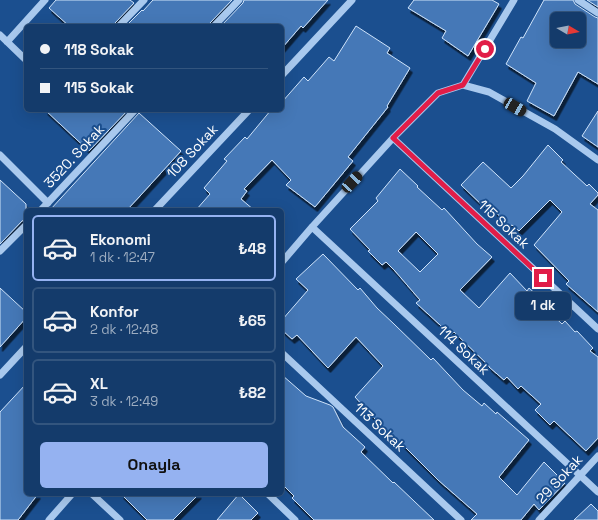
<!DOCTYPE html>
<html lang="tr">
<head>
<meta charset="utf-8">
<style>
  body { margin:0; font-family:"Space Grotesk",sans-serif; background:#214673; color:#f1f3f6; height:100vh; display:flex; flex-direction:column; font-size:15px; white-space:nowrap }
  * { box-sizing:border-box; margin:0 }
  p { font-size:13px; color:#9dadc1 }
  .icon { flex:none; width:22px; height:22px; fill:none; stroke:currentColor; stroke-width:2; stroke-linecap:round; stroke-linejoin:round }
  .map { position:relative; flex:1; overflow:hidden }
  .sheet { position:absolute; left:24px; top:208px; width:260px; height:288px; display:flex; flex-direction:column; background:#143b6b; border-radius:6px; box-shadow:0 4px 16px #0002,0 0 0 1px #33557e }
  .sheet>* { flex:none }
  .banner { position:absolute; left:24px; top:24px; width:260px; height:88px; border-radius:6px; box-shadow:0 4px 16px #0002,0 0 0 1px #33557e; display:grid; align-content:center; height:88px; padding:0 16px; background:#143b6b }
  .needle { width:26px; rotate:100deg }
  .controls { position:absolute; left:550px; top:12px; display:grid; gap:8px }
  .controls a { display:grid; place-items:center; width:36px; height:36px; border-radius:6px; background:#143b6b; box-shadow:0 4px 16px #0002,0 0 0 1px #33557e; font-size:20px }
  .end { position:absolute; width:18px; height:18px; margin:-9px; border:5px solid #e11d48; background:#fff; box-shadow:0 0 0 2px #fff }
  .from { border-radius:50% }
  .bubble { position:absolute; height:28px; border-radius:6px; background:#143b6b; box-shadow:0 4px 16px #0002,0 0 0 1px #33557e; font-size:13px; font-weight:800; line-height:28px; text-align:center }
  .car { position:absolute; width:12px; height:24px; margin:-12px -6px; border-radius:5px; box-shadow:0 0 3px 1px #0007; background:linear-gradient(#222 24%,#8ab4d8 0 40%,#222 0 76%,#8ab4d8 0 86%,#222 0) }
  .banner b { display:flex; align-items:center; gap:14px; height:38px; font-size:15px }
  .banner b+b { border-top:1px solid #33557e }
  .banner i { width:10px; height:10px; background:#f1f3f6 }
  ul { padding:7px 0 0; list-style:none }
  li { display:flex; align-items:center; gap:12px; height:66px; margin:0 8px 6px; padding:0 8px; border:2px solid #33557e; border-radius:6px }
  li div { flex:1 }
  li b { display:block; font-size:15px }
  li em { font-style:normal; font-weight:800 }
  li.selected { border-color:#95b2f1 }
  li>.icon { width:36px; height:36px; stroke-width:1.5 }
  .primary-button { display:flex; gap:8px; margin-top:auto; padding:8px 16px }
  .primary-button a { flex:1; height:46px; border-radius:6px; background:#95b2f1; color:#111; font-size:16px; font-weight:800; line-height:46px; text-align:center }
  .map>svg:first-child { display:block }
  .building { fill:#4478b7; stroke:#cfe3fa; fill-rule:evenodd; filter:url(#shadow) }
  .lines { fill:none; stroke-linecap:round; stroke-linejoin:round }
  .minor { stroke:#a9c9ee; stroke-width:7 }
  .route { stroke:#e11d48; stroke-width:5 }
  .labels { text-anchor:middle; stroke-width:4; stroke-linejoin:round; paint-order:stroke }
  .street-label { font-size:14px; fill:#fff; stroke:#1b4f8f }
</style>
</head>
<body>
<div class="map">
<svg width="598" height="520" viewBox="0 0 598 520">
  <defs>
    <filter id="shadow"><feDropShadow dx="2.5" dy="4.5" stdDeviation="0" flood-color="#0009"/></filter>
  </defs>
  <rect width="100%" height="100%" fill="#1b4f8f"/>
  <path class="building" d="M56,0H130L134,3L115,23L114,26H69L49,8Z
    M153,0H232L210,23L209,26H126L142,10L143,11Z
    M244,0H328L303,28L301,26L282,48V26H221L243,3Z
    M414,0H492L499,4L468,56L442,38L446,31L408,8Z
    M544,0H573L575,4L595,17L598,18V84L578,72L554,116L527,101L536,83L506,64L521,37L523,38ZM557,19H579V41H557Z
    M587,0H598V7Z
    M356,26L390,48L387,53L410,68L387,106L388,107L348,157L353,161L315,207L286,185L291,180L272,160L244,189L247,191L241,199L254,210H196L210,194L204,188L227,161L224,159L245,137L247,139L271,110H282V102L304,77L308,81L329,57L334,61Z
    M45,110H128L89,151Z
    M598,111V147L582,136Z
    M139,113L181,151L140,196L127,210H50Z
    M548,145L563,160L561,162L587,186L589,184L598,193V195L590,204L598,210V312L566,284L569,281L534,245L562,212L550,200L519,231L512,225L510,226L486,203L483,206L461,185L483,162L511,188L523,176Z
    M400,169L418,186L417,187L442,210L444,208L477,244L492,257L460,290L479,308L510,273L527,291L529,288L540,298L538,301L562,324L565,321L575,332L577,331L593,348L590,351L598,357V438L586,451L554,421L550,425L535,410L541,404L521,386L518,389L507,377L504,380L489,367V366L454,332L451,335L416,303L420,300L395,271L386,262L382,265L368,251L370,250L350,229L378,201L376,198ZM416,232L438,254L420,272L398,251Z
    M0,180L26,204V219L22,221L0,244Z
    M323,254L358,290L360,288L377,308L394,324L431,360L433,358L463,390L482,406L484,403L496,414L497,412L529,440L499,477L517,495L544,462L565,483L539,510L534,504L521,520H471L477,514L438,480L392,434L391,435L375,419L355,397L383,366L356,337L328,368L297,335L292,339L282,330V320L308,290L296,279Z
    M0,288L26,312V318L0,347Z
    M282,375L306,396L330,405L333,407L343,427L365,447L361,452L393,483L394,482L434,520H314L292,498L294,496L282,484Z
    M26,384V494H38L18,520H0V412Z
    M121,494H199L173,520H147Z
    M239,494L258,513L251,520H217Z
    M591,504L598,511V520H574Z"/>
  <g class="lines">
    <path class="minor" d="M578,0L598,13
      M119,26L144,0
      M214,26L239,0
      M0,35L26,60
      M7,42L45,0
      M282,75L352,0
      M463,85L514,0
      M393,138L598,329
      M0,155L48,203
      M41,210L135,110
      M155,210L249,110
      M312,227L598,492
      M0,251L26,225
      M282,262L312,227L393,138L438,93L463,85L489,92L555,129L598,160
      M282,353L461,520
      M0,375L26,347
      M92,494L120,520
      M268,494L295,520
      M49,520L72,494
      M539,520L598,456"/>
  </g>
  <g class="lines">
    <path class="route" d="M485,49L463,85L438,93L393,138L543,278"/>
  </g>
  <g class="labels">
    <g class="street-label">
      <text transform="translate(192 151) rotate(-47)" y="5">108 Sokak</text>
      <text transform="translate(74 156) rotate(-47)" y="5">3520. Sokak</text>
      <text transform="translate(504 224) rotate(43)" y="5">115 Sokak</text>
      <text transform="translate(464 350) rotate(43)" y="5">114 Sokak</text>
      <text transform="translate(380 427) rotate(43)" y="5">113 Sokak</text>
      <text transform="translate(559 479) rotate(-47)" y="5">29 Sokak</text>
    </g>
  </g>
</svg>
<div class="controls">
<a><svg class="needle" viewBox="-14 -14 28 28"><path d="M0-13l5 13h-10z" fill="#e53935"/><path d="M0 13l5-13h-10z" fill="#9dadc1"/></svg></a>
</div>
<i class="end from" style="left:485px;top:49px"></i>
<i class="end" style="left:543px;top:278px"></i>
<div class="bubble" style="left:515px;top:292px;width:56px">1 dk</div>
<i class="car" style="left:515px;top:107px;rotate:120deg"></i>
<i class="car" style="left:352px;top:182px;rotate:43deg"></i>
<div class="banner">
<b><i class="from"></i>118 Sokak</b>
<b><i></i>115 Sokak</b>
</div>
<section class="sheet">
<ul>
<li class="selected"><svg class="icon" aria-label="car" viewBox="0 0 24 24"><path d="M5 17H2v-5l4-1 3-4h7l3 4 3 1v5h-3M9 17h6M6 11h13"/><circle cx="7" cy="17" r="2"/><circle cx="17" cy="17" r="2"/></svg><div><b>Ekonomi</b><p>1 dk · 12:47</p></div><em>₺48</em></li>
<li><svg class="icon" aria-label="car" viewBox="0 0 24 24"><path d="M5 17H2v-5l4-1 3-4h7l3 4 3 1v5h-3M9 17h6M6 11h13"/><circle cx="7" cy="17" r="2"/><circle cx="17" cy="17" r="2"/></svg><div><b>Konfor</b><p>2 dk · 12:48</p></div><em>₺65</em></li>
<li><svg class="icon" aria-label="car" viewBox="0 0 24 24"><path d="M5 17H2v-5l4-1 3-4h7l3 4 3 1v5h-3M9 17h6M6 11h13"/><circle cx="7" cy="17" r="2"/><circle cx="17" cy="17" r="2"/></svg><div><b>XL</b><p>3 dk · 12:49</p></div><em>₺82</em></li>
</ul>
<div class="primary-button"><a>Onayla</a></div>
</section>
</div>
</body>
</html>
